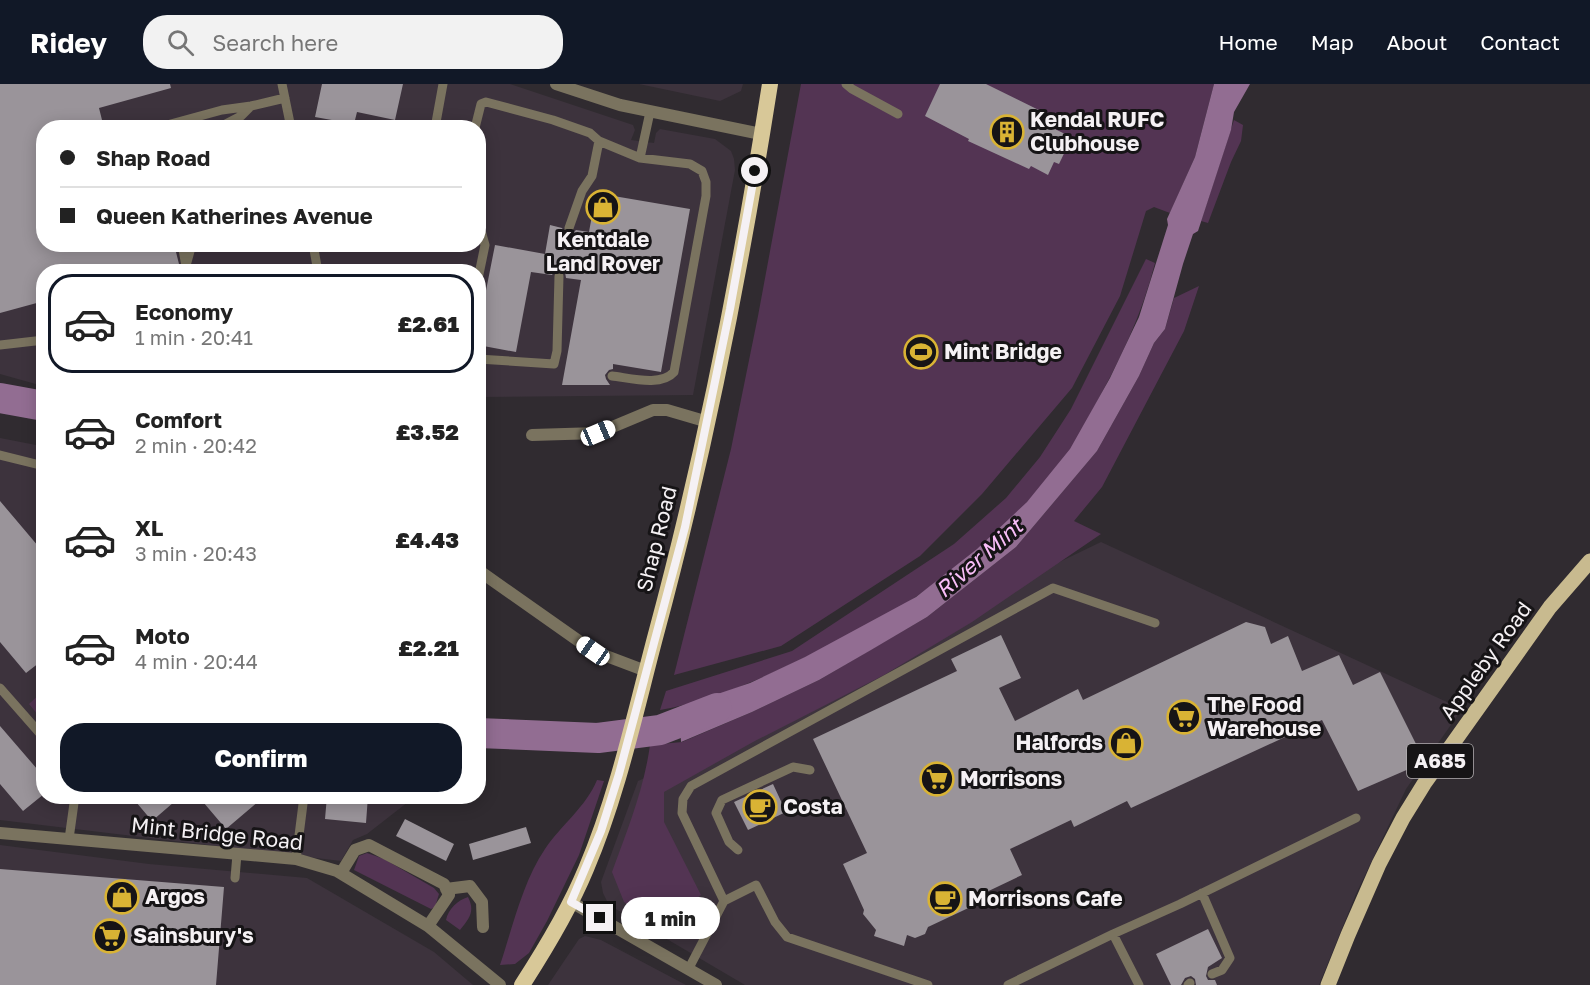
<!DOCTYPE html>
<html lang="en">
<head>
<meta charset="utf-8">
<style>
  body { margin:0; font-family:"Golos Text",sans-serif; background:#f2f2f2; color:#222; height:100vh; display:flex; flex-direction:column; font-size:22px; white-space:nowrap }
  * { box-sizing:border-box; margin:0 }
  p { font-size:20px; color:#767676 }
  .icon { flex:none; width:33px; height:33px; fill:none; stroke:currentColor; stroke-width:2; stroke-linecap:round; stroke-linejoin:round }
  .map { position:relative; flex:1; overflow:hidden }
  .details { position:absolute; left:36px; top:180px; width:450px; height:540px; display:flex; flex-direction:column; background:#fff; border-radius:24px; box-shadow:0 3px 15px #0003 }
  .details>* { flex:none }
  .hud { position:absolute; left:36px; top:36px; width:450px; height:132px; border-radius:24px; box-shadow:0 3px 15px #0003; display:grid; align-content:center; height:132px; padding:0 24px; background:#fff }
  .end { position:absolute; width:27px; height:27px; margin:-14px; border:8px solid #f5f1f4; background:#111; box-shadow:0 0 0 3px #111 }
  .from { border-radius:50% }
  .bubble { position:absolute; height:42px; border-radius:21px; background:#fff; box-shadow:0 3px 15px #0003; font-size:20px; font-weight:800; line-height:42px; text-align:center }
  .car { position:absolute; width:18px; height:36px; margin:-18px -9px; border-radius:8px; box-shadow:0 0 4px 2px #0007; background:linear-gradient(#fff 24%,#345 0 40%,#fff 0 76%,#345 0 86%,#fff 0) }
  .hud b { display:flex; align-items:center; gap:21px; height:57px; font-size:22px }
  .hud b+b { border-top:2px solid #e0e0e0 }
  .hud i { width:15px; height:15px; background:#222 }
  ul { padding:10px 0 0; list-style:none }
  li { display:flex; align-items:center; gap:18px; height:99px; margin:0 12px 9px; padding:0 12px; border:3px solid transparent; border-radius:24px }
  li div { flex:1 }
  li b { display:block; font-size:22px }
  li em { font-style:normal; font-weight:800 }
  li.selected { border-color:#111827 }
  li>.icon { width:54px; height:54px; stroke-width:1.5 }
  .action { display:flex; gap:12px; margin-top:auto; padding:12px 24px }
  .action a { flex:1; height:69px; border-radius:24px; background:#111827; color:#fff; font-size:24px; font-weight:800; line-height:69px; text-align:center }
  header { display:flex; align-items:center; gap:36px; box-sizing:border-box; height:84px; padding:0 30px; background:#111827; color:#fff }
  header strong { font-size:28px }
  nav { display:flex; gap:33px; margin-inline-start:auto; font-size:21px }
  .search { width:420px; height:54px; background:#f2f2f2; display:flex; align-items:center; gap:15px; box-sizing:border-box; padding:0 21px; border-radius:24px; color:#767676; font-size:22px }
  .map>svg:first-child { display:block }
  .built { fill:#3d333d; fill-rule:evenodd }
  .green { fill:#533453 }
  .water { fill:#926d92 }
  .lines { fill:none; stroke-linecap:round; stroke-linejoin:round }
  .river { stroke:#926d92; stroke-width:30 }
  .building { fill:#9a949a }
  .service { stroke:#7a735f; stroke-width:9 }
  .minor { stroke:#7a735f; stroke-width:12 }
  .tertiary { stroke:#7a735f; stroke-width:12 }
  .primary { stroke:#c8ba8f; stroke-width:15 }
  .trunk { stroke:#d8c898; stroke-width:16 }
  .route { stroke:#f5f1f4; stroke-width:8 }
  .labels { text-anchor:middle; stroke-width:6; stroke-linejoin:round; paint-order:stroke }
  .shield { fill:#161416; stroke:#b2afb1; stroke-width:1.5 }
  .shield-label { font-size:20px; font-weight:bold; fill:#f5f1f4 }
  .poi-label { font-size:21px; font-weight:bold; fill:#f5f1f4; stroke:#161416; text-anchor:start }
  .street-label { font-size:21px; fill:#f5f1f4; stroke:#161416 }
  .water-label { font-size:22px; font-style:italic; fill:#f9bef8; stroke:#161416 }
</style>
</head>
<body>
<header>
<strong>Ridey</strong>
<div class="search"><svg class="icon" aria-label="search" viewBox="0 0 24 24"><circle cx="10" cy="10" r="6"/><path d="M15 15l6 6"/></svg>Search here</div>
<nav><a>Home</a><a>Map</a><a>About</a><a>Contact</a></nav>
</header>
<div class="map">
<svg width="1590" height="901" viewBox="0 0 1590 901">
  <rect width="100%" height="100%" fill="#302b30"/>
  <path class="built" d="M0,0H510L633,41L635,46L631,56L654,59L656,49L660,45L715,55L731,67L734,75L735,86L693,311L479,313L478,188H44L43,302L0,290ZM44,44H478V160H44Z
    M639,0H743L741,7L720,17Z
    M0,354L36,361L43,365L44,712L411,713L408,718L367,750L353,756L341,777L0,736Z
    M1101,458L1462,625L1406,705L1356,810L1319,901H745L609,821L603,809L601,798L638,697L702,668L1045,485Z
    M0,761L149,780L307,794L434,868L473,901H0Z
    M585,852L601,856L686,901H548L579,855Z"/>
  <path class="green" d="M801,0H1214L1195,73L1170,129L1154,123L1146,127L1120,212L1072,304L982,410L920,472L781,562L674,591L731,365L758,232Z
    M1234,36L1243,41L1241,57L1231,78L1208,139L1201,137Z
    M1146,175L1155,179C1142,231 1119,278 1093,325C1086,338 1079,352 1071,365C1036,417 969,477 917,512C890,531 858,545 829,561C776,589 719,615 660,626L666,607L792,567L954,460L1006,414L1040,373L1071,325Z
    M1199,202L1184,247L1102,403L1074,437L1101,450L972,538L884,591L753,658L664,708V738L701,811L657,842L624,818L612,788C627,747 644,705 650,661L682,658L752,628L819,596L927,533L1016,463L1097,367L1139,292L1154,259L1165,245L1174,214Z
    M43,607V637L29,620Z
    M597,696L604,697L579,771L547,837L529,869L515,880L500,881C512,845 523,797 545,765C561,741 586,723 597,696Z
    M367,769L384,775L434,804L439,810L435,823L431,825L354,786L359,772Z
    M468,813C475,827 470,834 460,846L446,836C448,825 458,816 468,813Z"/>
  <path class="water" d="M1214,0H1250L1234,28L1231,46L1198,147L1193,150L1183,180L1165,245L1154,259L1139,292L1097,367L1016,463L927,533L871,566L819,596L752,628L681,658L679,623L750,599L805,573L916,513L977,465L1027,418L1070,365L1110,294L1139,233L1168,141L1167,135L1195,73Z"/>
  <g class="lines">
    <path class="river" d="M0,314L44,322
      M478,649L598,654L660,646L717,624"/>
  </g>
  <path class="building" d="M0,0H170L171,4L99,24L104,44H44V160H174L179,180L150,188H44V217L0,229Z
    M322,0H403L395,36L357,28L354,40L315,33Z
    M940,0H986L1055,34L1051,43L1069,52L1068,54L1071,55L1059,80L1054,78L1048,91L1031,82L1029,85L968,57L969,55L925,32Z
    M596,109L690,125L661,288L613,280V285L609,286L605,291L606,295L610,301H562L581,196L566,194L565,188L560,185L555,186L552,191L531,188L516,268L478,261V247L495,161L545,170L550,141L562,144L564,148L567,150L573,149L576,146L589,148Z
    M0,417L44,469V575L26,589L0,558Z
    M1246,538L1265,543L1271,560L1288,552L1302,587L1339,571L1353,601L1380,588L1425,678L1358,707L1322,636L1131,724L1127,717L1074,743L1071,736L1010,765L1022,791L976,813L979,819L928,843L925,850L915,854L907,851L904,862L874,852L876,846L863,830L864,826L843,780L867,769L813,655L957,587L951,575L1001,551L1021,594L999,604L1015,637L1078,605L1083,616Z
    M0,642L44,693V710L23,727L0,700Z
    M773,700L786,728L748,746L734,718Z
    M131,712H181L152,737Z
    M198,712H265L226,745Z
    M327,712H368L366,739L325,735Z
    M405,735L454,760L446,777L396,752Z
    M526,743L531,759L473,776L469,760Z
    M0,785L224,803L216,901H0Z
    M1208,845L1222,874L1208,883L1206,892L1208,896H1215L1217,901H1196L1195,895L1191,892L1185,894L1181,901H1171L1156,870Z"/>
  <g class="lines">
    <path class="service" d="M282,0L291,44
      M846,0L852,5L898,30
      M156,44L222,26L251,22L285,14
      M218,44L241,32L251,22
      M435,44L443,0
      M475,44L481,20L486,18L553,36L590,49L599,57L640,74L690,80L702,87L706,98V112L674,288C661,303 630,294 612,292
      M640,74L650,28
      M478,136L485,161L478,195
      M569,144L582,107L592,92L599,57
      M182,160L187,188
      M313,160L318,188
      M187,178L192,160
      M0,261L44,256
      M478,275L554,280L557,267L559,192
      M0,371L44,382
      M0,604L44,654
      M69,755L75,712
      M738,766L729,758L716,729L722,716L793,683L810,686
      M296,775L304,712
      M235,794L237,770
      M1202,809L1230,874L1222,886L1212,890
      M724,817L756,801L775,838L787,853L928,901
      M688,886L724,817L682,729L683,715L691,702L1053,504L1155,539
      M1008,901L1113,850
      M1139,901L1113,850L1180,820L1356,734
      M1188,901L1190,899"/>
    <path class="minor" d="M556,0L620,21L761,50
      M532,351L598,349L653,326H667L708,338
      M478,486L593,567L646,587
      M0,749L296,775L337,787L428,842L500,901
      M341,789L355,766L369,761L444,800L449,811L428,842
      M446,805L470,802L482,818L483,843"/>
    <path class="tertiary" d="M571,818L716,901"/>
    <path class="primary" d="M1328,901L1348,851L1379,780L1403,734L1424,700L1550,523L1590,477"/>
    <path class="trunk" d="M522,901C546,864 569,826 586,785C618,710 635,629 656,550C705,369 741,185 770,0"/>
  </g>
  <g class="lines">
    <path class="route" d="M600,834L571,818L601,747L619,690L685,443L730,225L755,87"/>
  </g>
  <defs>
    <symbol id="building-ring" viewBox="-11 -11 22 22"><circle r="9.5" fill="#161416" stroke="#d9b334" stroke-width="1.5"/><path d="M-4-6H4V6H1V3H-1V6H-4ZM-2.5-4.3h1.7v1.8h-1.7ZM.8-4.3h1.7v1.8H.8ZM-2.5-1h1.7V.8h-1.7ZM.8-1h1.7V.8H.8Z" fill="#d9b334"/></symbol>
    <symbol id="shop-ring" viewBox="-11 -11 22 22"><circle r="9.5" fill="#161416" stroke="#d9b334" stroke-width="1.5"/><path d="M-5-2.5h2.3a2.7 3.5 0 0 1 5.4 0H5L5.5 6h-11ZM-1.5-2.5h3a1.5 2.3 0 0 0-3 0Z" fill="#d9b334"/></symbol>
    <symbol id="stadium-ring" viewBox="-11 -11 22 22"><circle r="9.5" fill="#161416" stroke="#d9b334" stroke-width="1.5"/><path d="M0-5a6.5 5 0 1 0 0 10a6.5 5 0 1 0 0-10ZM-3.5-1.8h7v3.6h-7Z" fill="#d9b334"/></symbol>
    <symbol id="supermarket-ring" viewBox="-11 -11 22 22"><circle r="9.5" fill="#161416" stroke="#d9b334" stroke-width="1.5"/><path d="M-6-5.5h2.5l.6 2H6L4.5 2H-2.5L-4.4-4H-6ZM-1.5 3.2a1.3 1.3 0 1 0 .1 0ZM3 3.2a1.3 1.3 0 1 0 .1 0Z" fill="#d9b334"/></symbol>
    <symbol id="cafe-ring" viewBox="-11 -11 22 22"><circle r="9.5" fill="#161416" stroke="#d9b334" stroke-width="1.5"/><path d="M-5.5-4.5H6V0H3Q3 3.5 0 3.5H-2.5Q-5.5 3.5-5.5 0ZM3-3.2v2h1.7v-2ZM-6 4.5H4V6H-6Z" fill="#d9b334"/></symbol>
  </defs>
  <g fill-rule="evenodd">
    <use href="#building-ring" x="988" y="29" width="38" height="38"/>
    <use href="#shop-ring" x="584" y="104" width="38" height="38"/>
    <use href="#stadium-ring" x="902" y="249" width="38" height="38"/>
    <use href="#supermarket-ring" x="1165" y="614" width="38" height="38"/>
    <use href="#shop-ring" x="1107" y="640" width="38" height="38"/>
    <use href="#supermarket-ring" x="918" y="676" width="38" height="38"/>
    <use href="#cafe-ring" x="741" y="704" width="38" height="38"/>
    <use href="#shop-ring" x="103" y="794" width="38" height="38"/>
    <use href="#cafe-ring" x="926" y="796" width="38" height="38"/>
    <use href="#supermarket-ring" x="91" y="833" width="38" height="38"/>
  </g>
  <g class="labels">
    <rect class="shield" x="1407" y="660" width="66" height="34" rx="4.5"/>
    <g class="shield-label">
      <text x="1440" y="684">A685</text>
    </g>
    <g class="poi-label">
      <text x="1030" y="43">Kendal RUFC<tspan x="1030" dy="24">Clubhouse</tspan></text>
      <text x="603" y="163" text-anchor="middle">Kentdale<tspan x="603" dy="24">Land Rover</tspan></text>
      <text x="944" y="275">Mint Bridge</text>
      <text x="1207" y="628">The Food<tspan x="1207" dy="24">Warehouse</tspan></text>
      <text x="1103" y="666" text-anchor="end">Halfords</text>
      <text x="960" y="702">Morrisons</text>
      <text x="783" y="730">Costa</text>
      <text x="145" y="820">Argos</text>
      <text x="968" y="822">Morrisons Cafe</text>
      <text x="133" y="859">Sainsbury's</text>
    </g>
    <g class="street-label">
      <text transform="translate(657 455) rotate(-76)" y="7">Shap Road</text>
      <text transform="translate(1486 577) rotate(-54)" y="7">Appleby Road</text>
      <text transform="translate(217 750) rotate(6)" y="7">Mint Bridge Road</text>
    </g>
    <g class="water-label">
      <text transform="translate(979 474) rotate(-41)" y="8">River Mint</text>
    </g>
  </g>
</svg>
<i class="end from" style="left:755px;top:87px"></i>
<i class="end" style="left:600px;top:834px"></i>
<div class="bubble" style="left:621px;top:813px;width:99px">1 min</div>
<i class="car" style="left:598px;top:349px;rotate:67deg"></i>
<i class="car" style="left:593px;top:567px;rotate:305deg"></i>
<div class="hud">
<b><i class="from"></i>Shap Road</b>
<b><i></i>Queen Katherines Avenue</b>
</div>
<section class="details">
<ul>
<li class="selected"><svg class="icon" aria-label="car" viewBox="0 0 24 24"><path d="M5 17H2v-5l4-1 3-4h7l3 4 3 1v5h-3M9 17h6M6 11h13"/><circle cx="7" cy="17" r="2"/><circle cx="17" cy="17" r="2"/></svg><div><b>Economy</b><p>1 min · 20:41</p></div><em>£2.61</em></li>
<li><svg class="icon" aria-label="car" viewBox="0 0 24 24"><path d="M5 17H2v-5l4-1 3-4h7l3 4 3 1v5h-3M9 17h6M6 11h13"/><circle cx="7" cy="17" r="2"/><circle cx="17" cy="17" r="2"/></svg><div><b>Comfort</b><p>2 min · 20:42</p></div><em>£3.52</em></li>
<li><svg class="icon" aria-label="car" viewBox="0 0 24 24"><path d="M5 17H2v-5l4-1 3-4h7l3 4 3 1v5h-3M9 17h6M6 11h13"/><circle cx="7" cy="17" r="2"/><circle cx="17" cy="17" r="2"/></svg><div><b>XL</b><p>3 min · 20:43</p></div><em>£4.43</em></li>
<li><svg class="icon" aria-label="car" viewBox="0 0 24 24"><path d="M5 17H2v-5l4-1 3-4h7l3 4 3 1v5h-3M9 17h6M6 11h13"/><circle cx="7" cy="17" r="2"/><circle cx="17" cy="17" r="2"/></svg><div><b>Moto</b><p>4 min · 20:44</p></div><em>£2.21</em></li>
</ul>
<div class="action"><a>Confirm</a></div>
</section>
</div>
</body>
</html>
